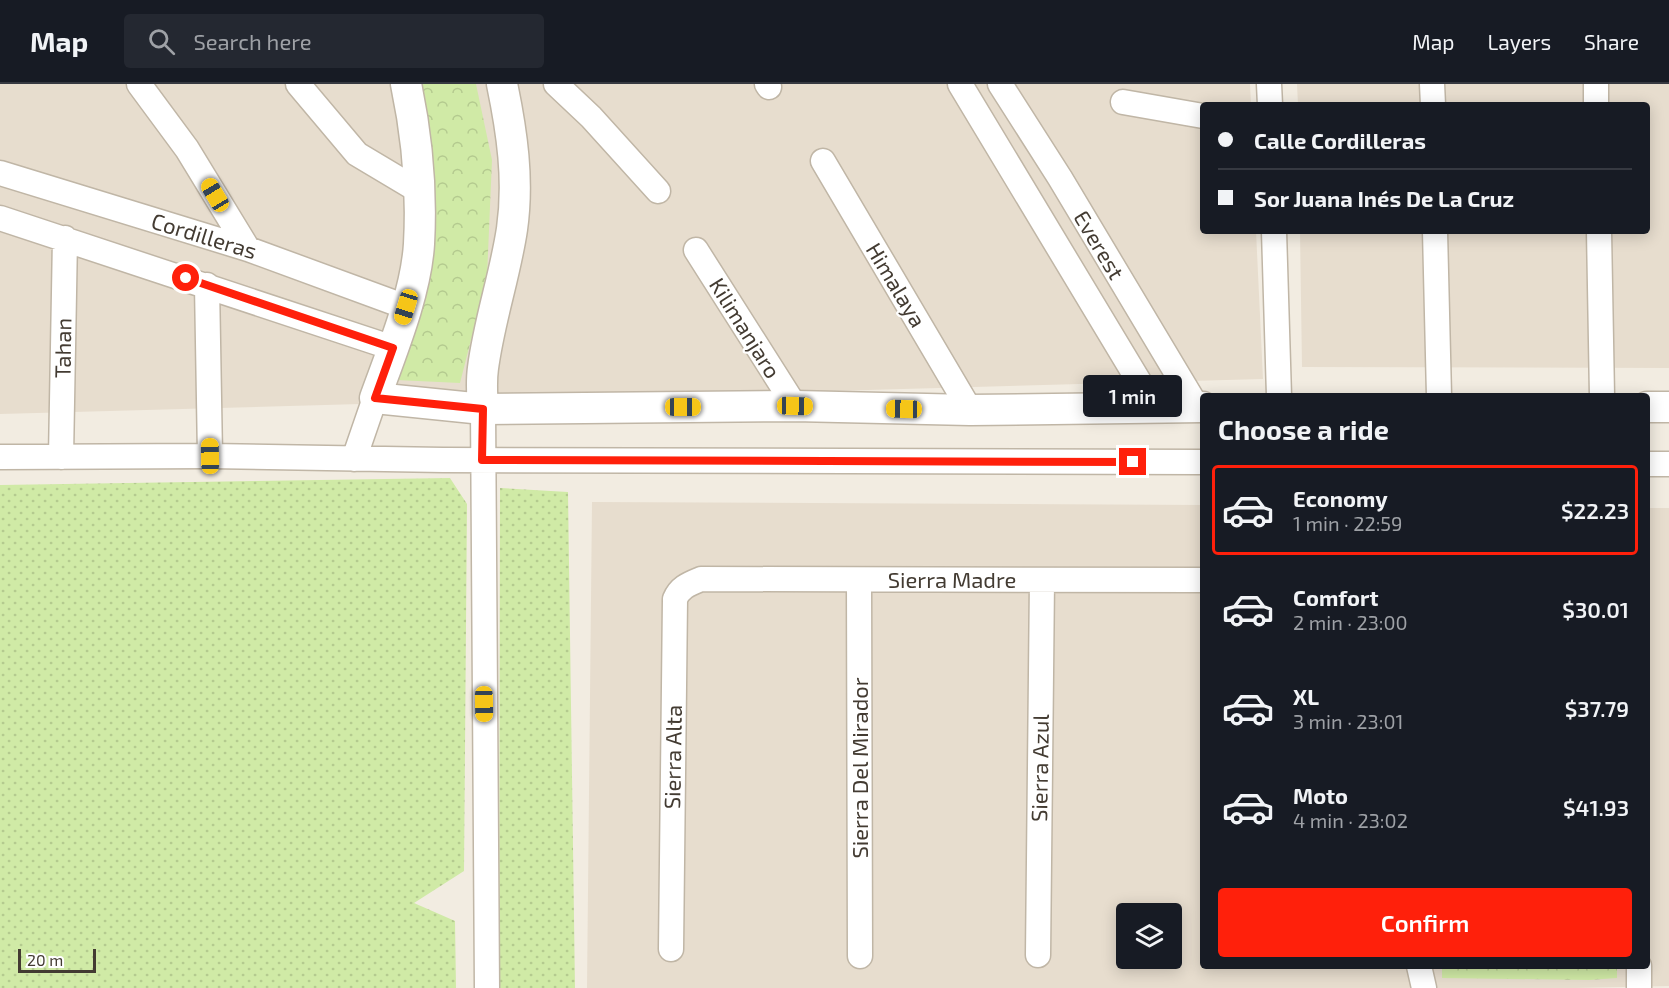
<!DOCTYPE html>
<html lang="en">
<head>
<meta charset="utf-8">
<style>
  body { margin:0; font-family:"Exo 2",sans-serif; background:#242831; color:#f1f3f6; height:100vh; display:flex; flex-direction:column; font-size:22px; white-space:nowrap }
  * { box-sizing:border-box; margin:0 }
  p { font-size:20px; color:#9ea1a6 }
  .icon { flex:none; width:33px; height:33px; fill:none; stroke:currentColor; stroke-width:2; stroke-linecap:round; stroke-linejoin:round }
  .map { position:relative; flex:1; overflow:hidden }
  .sheet { position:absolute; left:1200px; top:309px; width:450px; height:576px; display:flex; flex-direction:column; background:#171b24; border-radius:6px; box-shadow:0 3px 15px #0003 }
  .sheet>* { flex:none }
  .guide { position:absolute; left:1200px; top:18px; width:450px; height:132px; border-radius:6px; box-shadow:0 3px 15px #0003; display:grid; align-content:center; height:132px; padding:0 18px; background:#171b24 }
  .controls { position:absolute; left:1116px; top:819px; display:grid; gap:12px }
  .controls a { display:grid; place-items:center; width:66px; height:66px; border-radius:6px; background:#171b24; box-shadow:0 3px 15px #0003; font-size:30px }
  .scale { position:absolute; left:18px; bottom:15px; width:78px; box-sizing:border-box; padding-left:6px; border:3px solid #433b32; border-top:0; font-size:16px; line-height:21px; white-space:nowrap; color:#433b32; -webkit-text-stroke:4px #fff; paint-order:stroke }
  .end { position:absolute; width:27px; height:27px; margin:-14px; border:8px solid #ff200b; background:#fff; box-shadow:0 0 0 3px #fff }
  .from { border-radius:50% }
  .bubble { position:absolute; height:42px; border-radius:6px; background:#171b24; box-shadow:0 3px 15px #0003; font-size:20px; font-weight:600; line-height:42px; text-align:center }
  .car { position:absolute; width:18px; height:36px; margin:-18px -9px; border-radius:8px; box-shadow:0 0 4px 2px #0007; background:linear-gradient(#f5c518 24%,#345 0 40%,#f5c518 0 76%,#345 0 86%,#f5c518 0) }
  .guide b { display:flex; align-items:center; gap:21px; height:57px; font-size:22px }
  .guide b+b { border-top:2px solid #363941 }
  .guide i { width:15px; height:15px; background:#f1f3f6 }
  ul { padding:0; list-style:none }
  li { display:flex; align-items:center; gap:18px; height:90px; margin:0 12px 9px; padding:0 6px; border:3px solid transparent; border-radius:6px }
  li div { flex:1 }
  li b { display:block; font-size:22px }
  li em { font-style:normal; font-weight:600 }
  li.current { border-color:#ff200b }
  li>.icon { width:54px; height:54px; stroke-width:1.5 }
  h2 { padding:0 18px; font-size:27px; line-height:72px }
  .primary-button { display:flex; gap:12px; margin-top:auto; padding:12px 18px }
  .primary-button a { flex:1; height:69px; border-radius:6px; background:#ff200b; color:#fff; font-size:24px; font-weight:600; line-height:69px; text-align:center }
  header { display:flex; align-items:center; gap:36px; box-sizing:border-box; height:84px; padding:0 30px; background:#171b24; border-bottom:2px solid #363941 }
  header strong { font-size:28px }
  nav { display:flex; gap:33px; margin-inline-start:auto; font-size:21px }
  .search { width:420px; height:54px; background:#242831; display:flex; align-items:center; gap:15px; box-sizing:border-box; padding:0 21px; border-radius:6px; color:#9ea1a6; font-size:22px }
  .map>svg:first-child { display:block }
  .residential { fill:#e7ddce; fill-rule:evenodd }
  .grass { fill:url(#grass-dots) }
  .park { fill:url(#park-crowns) }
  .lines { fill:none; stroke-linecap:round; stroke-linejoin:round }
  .minor-casing { stroke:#c0b6a6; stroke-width:27 }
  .tertiary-casing { stroke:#c0b6a6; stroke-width:33 }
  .minor { stroke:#fff; stroke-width:24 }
  .tertiary { stroke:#fff; stroke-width:30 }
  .route { stroke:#ff200b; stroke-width:8 }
  .labels { text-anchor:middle; stroke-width:4.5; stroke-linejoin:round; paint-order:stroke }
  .street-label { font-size:22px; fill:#433b32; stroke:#fff }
</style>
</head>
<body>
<header>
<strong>Map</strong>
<div class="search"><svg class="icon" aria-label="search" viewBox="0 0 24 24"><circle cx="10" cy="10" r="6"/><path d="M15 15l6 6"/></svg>Search here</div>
<nav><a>Map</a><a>Layers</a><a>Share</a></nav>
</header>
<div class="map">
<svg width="1669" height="904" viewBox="0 0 1669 904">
  <defs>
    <pattern id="grass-dots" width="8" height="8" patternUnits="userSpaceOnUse" patternTransform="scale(1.5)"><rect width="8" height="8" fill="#d0eaa6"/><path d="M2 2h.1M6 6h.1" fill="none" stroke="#b4ca8f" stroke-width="1.8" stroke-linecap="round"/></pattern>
    <pattern id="park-crowns" width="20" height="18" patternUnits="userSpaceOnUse" patternTransform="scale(1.5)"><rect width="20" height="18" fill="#d0eaa6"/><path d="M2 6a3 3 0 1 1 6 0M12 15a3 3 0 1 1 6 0" fill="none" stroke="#b4ca8f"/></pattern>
  </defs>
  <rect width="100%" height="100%" fill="#f2ece1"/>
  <path class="residential" d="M0,0H1250L1251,21H1203V147H1256L1263,295L0,330Z
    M1297,0H1669V284L1302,283L1300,147H1647V21H1298Z
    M592,418L1203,421V882H1647V424H1669V902L1576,904H587ZM1126,830H1172V874H1126Z"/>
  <path class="grass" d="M450,394L467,420L464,787L414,819L455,837L456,904H0V401Z
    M500,404L568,408L575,904H499Z"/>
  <path class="park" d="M411,0H476L492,76L487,193L460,299L396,296L427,171Z
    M1442,882H1617V894L1589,896L1442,894Z"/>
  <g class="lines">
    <defs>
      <path id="minor" d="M139,0L187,65L248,165
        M298,0L357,70L419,107
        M556,0L591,33L658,107
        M767,0L769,3
        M960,0L1155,324
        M1000,0L1060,94L1197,323
        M1269,0L1270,21
        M1432,0L1433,21
        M1596,0V21
        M1123,18L1203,32
        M823,77L970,326
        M0,89L248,165L406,223
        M0,134L393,264
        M1274,147L1279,312
        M1435,147L1439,312
        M1599,147L1602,312
        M696,166L795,322
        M207,201L210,372
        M483,325L487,904
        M0,373L210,372L443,376L1203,378
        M61,373L65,154
        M354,375L375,314
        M1647,380H1669
        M859,496L860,872
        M671,865L675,515C680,503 689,500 701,495L1203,496
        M1038,871L1042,496
        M1419,882L1424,904
        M1639,882V904"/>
      <path id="tertiary" d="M406,0C417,52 422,106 419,160C416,209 392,267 375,314L483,325L795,322L970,326L1203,323
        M1647,323H1669
        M483,325C482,312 481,298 483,284C489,237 505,192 512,145C519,96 512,48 502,0"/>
    </defs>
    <use href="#minor" class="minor-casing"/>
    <use href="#tertiary" class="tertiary-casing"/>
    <use href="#minor" class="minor"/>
    <use href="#tertiary" class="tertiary"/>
  </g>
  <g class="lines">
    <path class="route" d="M186,194L393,264L375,314L483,325L482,376L1133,378"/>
  </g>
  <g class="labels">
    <g class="street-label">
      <text transform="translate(204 152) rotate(17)" y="8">Cordilleras</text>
      <text transform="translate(1099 161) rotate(59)" y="8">Everest</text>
      <text transform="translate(896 201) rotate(59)" y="8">Himalaya</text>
      <text transform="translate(745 244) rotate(58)" y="8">Kilimanjaro</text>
      <text transform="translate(63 264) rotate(-89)" y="8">Tahan</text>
      <text x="952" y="504">Sierra Madre</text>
      <text transform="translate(673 673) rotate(-89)" y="8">Sierra Alta</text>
      <text transform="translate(860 684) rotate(-90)" y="8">Sierra Del Mirador</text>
      <text transform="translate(1040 684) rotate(-89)" y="8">Sierra Azul</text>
    </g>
  </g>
</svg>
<div class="controls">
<a><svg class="icon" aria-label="layers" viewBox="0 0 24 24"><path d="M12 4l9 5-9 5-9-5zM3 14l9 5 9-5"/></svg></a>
</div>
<div class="scale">20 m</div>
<i class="end from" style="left:186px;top:194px"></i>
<i class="end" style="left:1133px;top:378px"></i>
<div class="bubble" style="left:1083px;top:291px;width:99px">1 min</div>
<i class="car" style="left:215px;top:111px;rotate:329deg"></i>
<i class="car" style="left:406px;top:223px;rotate:197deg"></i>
<i class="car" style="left:795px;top:322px;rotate:91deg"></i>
<i class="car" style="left:683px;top:323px;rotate:90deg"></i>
<i class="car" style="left:904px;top:325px;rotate:271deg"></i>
<i class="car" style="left:210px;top:372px;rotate:359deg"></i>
<i class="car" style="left:484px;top:620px;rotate:179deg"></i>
<div class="guide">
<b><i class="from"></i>Calle Cordilleras</b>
<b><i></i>Sor Juana Inés De La Cruz</b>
</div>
<section class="sheet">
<h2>Choose a ride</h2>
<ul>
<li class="current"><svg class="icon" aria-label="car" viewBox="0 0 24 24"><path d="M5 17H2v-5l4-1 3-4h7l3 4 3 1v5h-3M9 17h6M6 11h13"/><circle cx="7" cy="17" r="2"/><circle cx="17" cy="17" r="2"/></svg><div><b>Economy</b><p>1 min · 22:59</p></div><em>$22.23</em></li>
<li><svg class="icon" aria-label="car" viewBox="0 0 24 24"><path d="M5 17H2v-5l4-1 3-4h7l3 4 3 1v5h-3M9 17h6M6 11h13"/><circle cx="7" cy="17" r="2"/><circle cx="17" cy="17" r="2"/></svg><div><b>Comfort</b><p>2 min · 23:00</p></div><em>$30.01</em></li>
<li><svg class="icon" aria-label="car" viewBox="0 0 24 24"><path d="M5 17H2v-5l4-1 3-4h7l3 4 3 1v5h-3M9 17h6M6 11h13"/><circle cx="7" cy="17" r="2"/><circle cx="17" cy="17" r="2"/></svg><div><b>XL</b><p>3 min · 23:01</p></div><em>$37.79</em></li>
<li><svg class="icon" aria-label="car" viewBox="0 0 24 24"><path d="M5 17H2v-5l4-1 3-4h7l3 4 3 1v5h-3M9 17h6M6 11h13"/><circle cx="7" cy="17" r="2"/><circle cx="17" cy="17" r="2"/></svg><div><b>Moto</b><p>4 min · 23:02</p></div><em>$41.93</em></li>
</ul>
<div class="primary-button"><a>Confirm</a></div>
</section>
</div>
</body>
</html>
